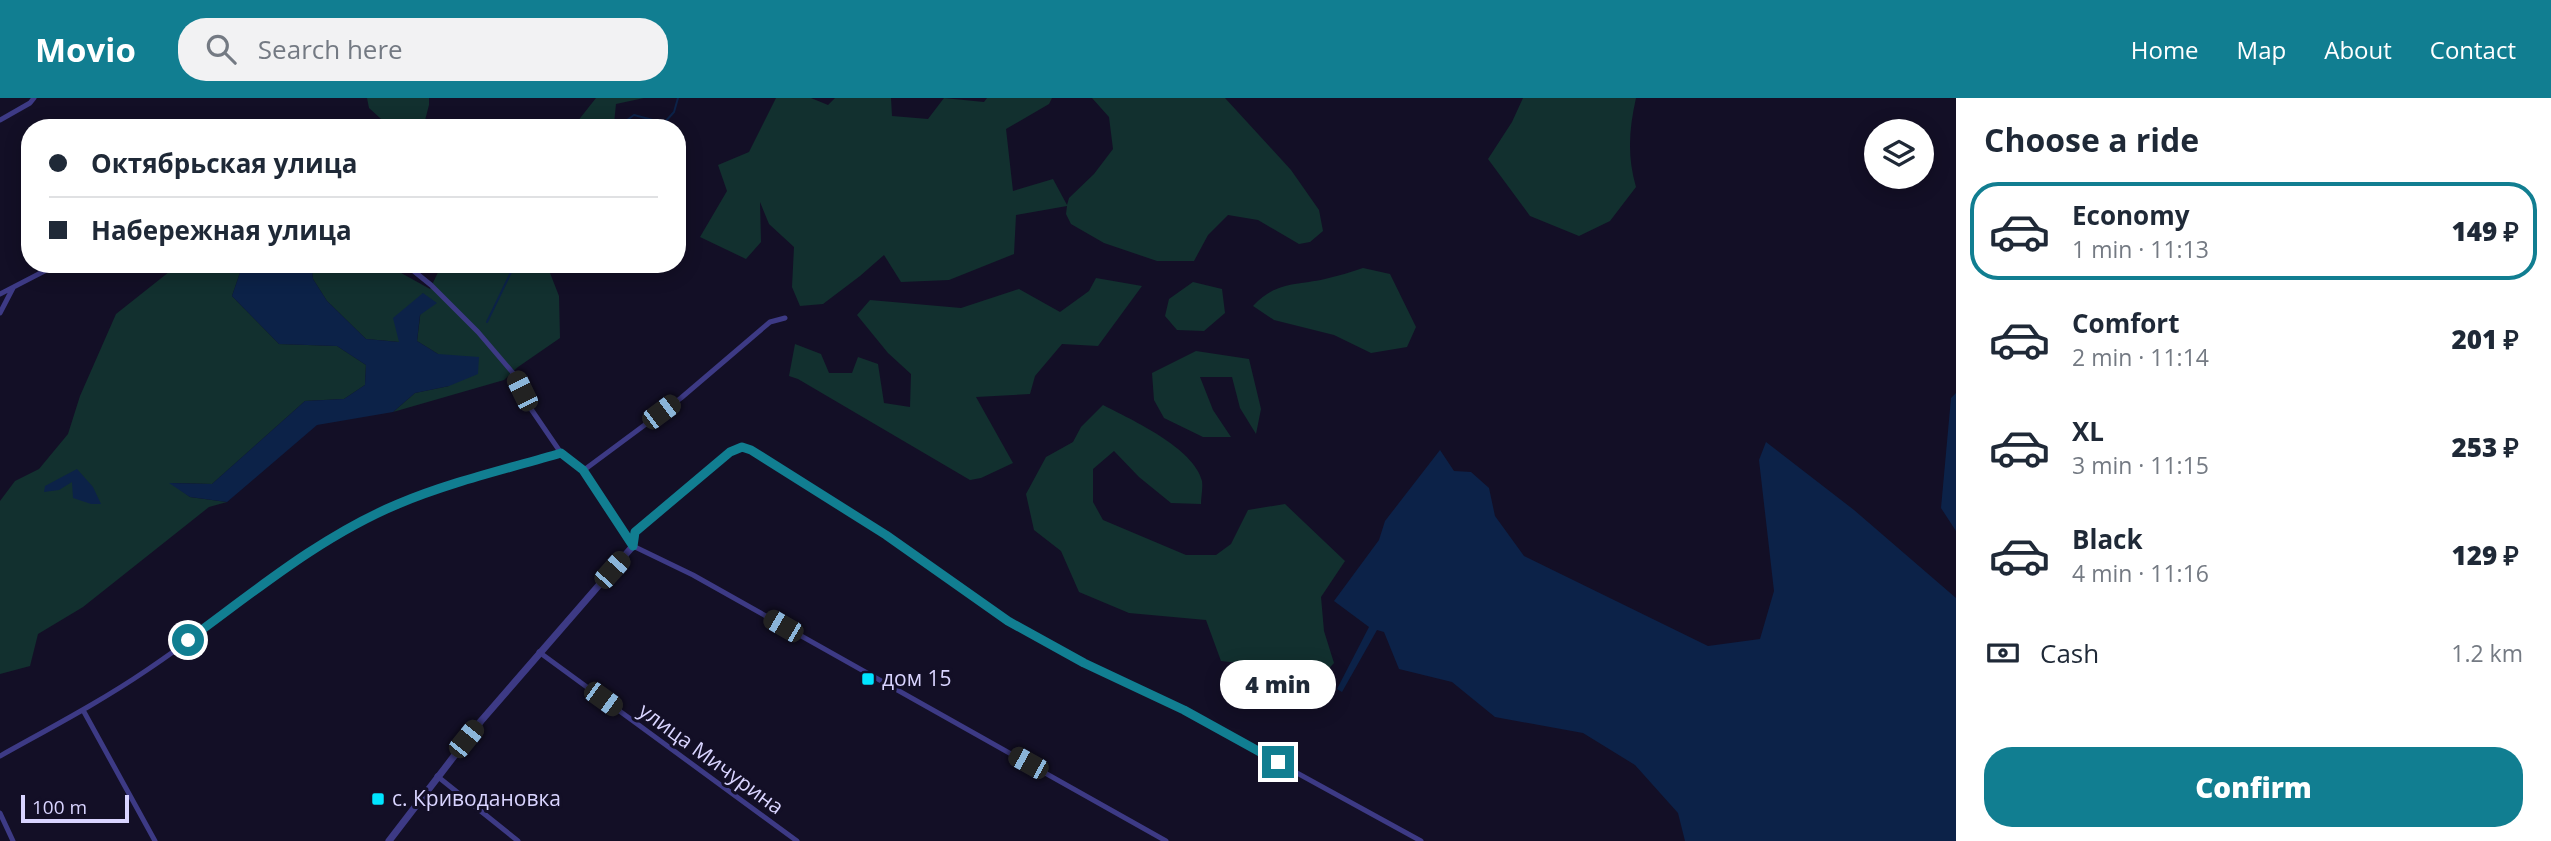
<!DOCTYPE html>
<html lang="en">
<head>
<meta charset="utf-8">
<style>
  body { margin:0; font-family:"Open Sans",sans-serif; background:#f2f2f3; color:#1f2937; height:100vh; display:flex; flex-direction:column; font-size:26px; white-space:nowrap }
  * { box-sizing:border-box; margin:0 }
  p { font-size:23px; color:#747a83 }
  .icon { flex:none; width:38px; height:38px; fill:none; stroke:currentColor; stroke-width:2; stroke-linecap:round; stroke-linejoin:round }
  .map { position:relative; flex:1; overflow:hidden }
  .drawer { display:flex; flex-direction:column; background:#fff; width:595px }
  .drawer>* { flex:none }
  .guide { position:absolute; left:21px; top:21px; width:665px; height:154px; border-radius:28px; box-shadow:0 4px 18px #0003; display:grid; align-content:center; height:154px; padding:0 28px; background:#fff }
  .controls { position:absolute; left:1864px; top:21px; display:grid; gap:14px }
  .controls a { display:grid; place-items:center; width:70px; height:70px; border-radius:50%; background:#fff; box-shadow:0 4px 18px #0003; font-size:35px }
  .scale { position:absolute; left:21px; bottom:18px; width:108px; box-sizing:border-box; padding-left:7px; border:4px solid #d9d4ff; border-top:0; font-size:19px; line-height:24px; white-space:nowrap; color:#d9d4ff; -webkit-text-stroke:5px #130f26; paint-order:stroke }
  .end { position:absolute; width:32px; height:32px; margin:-16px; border:9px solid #117e91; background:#fff; box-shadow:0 0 0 4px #fff }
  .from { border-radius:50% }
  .bubble { position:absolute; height:49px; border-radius:24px; background:#fff; box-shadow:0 4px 18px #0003; font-size:23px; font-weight:800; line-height:49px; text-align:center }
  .car { position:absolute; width:21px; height:42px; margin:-21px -10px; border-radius:9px; box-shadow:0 0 5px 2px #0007; background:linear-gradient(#222 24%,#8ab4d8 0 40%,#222 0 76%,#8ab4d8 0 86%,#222 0) }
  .guide b { display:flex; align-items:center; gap:24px; height:66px; font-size:26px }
  .guide b+b { border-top:2px solid #e0e1e3 }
  .guide i { width:18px; height:18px; background:#1f2937 }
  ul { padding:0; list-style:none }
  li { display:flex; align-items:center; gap:21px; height:98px; margin:0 14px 10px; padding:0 14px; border:4px solid transparent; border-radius:28px }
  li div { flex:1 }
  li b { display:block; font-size:26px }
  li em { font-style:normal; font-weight:800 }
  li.on { border-color:#117e91 }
  li>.icon { width:63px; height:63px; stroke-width:1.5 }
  h2 { padding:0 28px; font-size:32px; line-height:84px }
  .pay { display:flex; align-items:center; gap:18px; height:77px; padding:0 28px; font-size:26px }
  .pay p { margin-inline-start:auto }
  .primary-button { display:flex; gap:14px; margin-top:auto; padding:14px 28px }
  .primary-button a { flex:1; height:80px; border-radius:28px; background:#117e91; color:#fff; font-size:28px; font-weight:800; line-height:80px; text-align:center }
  header { display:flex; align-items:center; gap:42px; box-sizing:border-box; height:98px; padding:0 35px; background:#117e91; color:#fff }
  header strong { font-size:33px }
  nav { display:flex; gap:38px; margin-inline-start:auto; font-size:24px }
  .search { width:490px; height:63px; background:#f2f2f3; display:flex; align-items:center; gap:18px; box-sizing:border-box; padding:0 24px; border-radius:28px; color:#747a83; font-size:26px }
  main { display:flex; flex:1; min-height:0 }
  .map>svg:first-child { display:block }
  .green { fill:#12302f }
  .water { fill:#0c2248 }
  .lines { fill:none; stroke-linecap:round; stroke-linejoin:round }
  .stream { stroke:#0c2248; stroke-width:2 }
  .minor { stroke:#3d3a85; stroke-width:5 }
  .tertiary { stroke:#3d3a85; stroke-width:7 }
  .route { stroke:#117e91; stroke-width:9 }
  .poi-dot { fill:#00e5ff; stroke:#130f26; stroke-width:2.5 }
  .labels { text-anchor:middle; stroke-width:6; stroke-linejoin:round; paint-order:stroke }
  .poi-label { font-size:21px; fill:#d9d4ff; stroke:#130f26; text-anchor:start }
  .street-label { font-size:21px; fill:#d9d4ff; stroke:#130f26 }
</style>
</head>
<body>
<header>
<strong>Movio</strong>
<div class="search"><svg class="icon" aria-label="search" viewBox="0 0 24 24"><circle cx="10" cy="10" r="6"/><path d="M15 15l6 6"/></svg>Search here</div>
<nav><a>Home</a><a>Map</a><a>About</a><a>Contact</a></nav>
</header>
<main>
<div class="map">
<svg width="1956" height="743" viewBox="0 0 1956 743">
  <rect width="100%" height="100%" fill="#130f26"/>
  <path class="green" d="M367,0H429V7L423,30H391L369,10Z
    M596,0H644L616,6L614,26L617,30H584L577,24Z
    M776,0H811L828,7L835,0H891L892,18L928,21L944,0L984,4L987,0H1052L1049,6L1006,31L1013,93L1053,81L1067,107L1069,100L1094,76L1113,51L1109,19L1092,0H1225L1291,72L1319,112L1323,133L1310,144L1299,146L1258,122L1228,117L1208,137L1194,163H1157L1104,145L1071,126L1066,116L1067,108L1016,117L1014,156L949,182L901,184L884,157L860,178L823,206L800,208L792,189L794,149L769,126L760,104L761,144L746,161L700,139L727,93L718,67L749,54Z
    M1523,0H1636C1629,31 1627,58 1636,89L1610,123L1579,138L1530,118L1488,61L1512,24Z
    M179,166H243L232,198L279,246L337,248L366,267L365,287L344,301L305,303L212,386L171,385L190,399L227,404L209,409L83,509L38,536L30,568L0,576V403L15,383L39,371L68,336L80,298L116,216Z
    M311,166H385L430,191L442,166H549L550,175L559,198L560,240L518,269L504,282L393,314L415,295L449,288L438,256L417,243L423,195L399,244L366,241L327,203L313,181Z
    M1363,170L1390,176L1416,229L1407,249L1371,255L1334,237L1274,222L1253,208C1277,183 1294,188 1325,181C1338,178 1351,174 1363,170Z
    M1096,180L1142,188L1098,248L1062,246L1035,278L1030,296L976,299L1013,365L981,380L970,382L798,281L789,278L795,246L821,256L829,275H852L858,259L878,266L884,305L910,309L911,276L888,255L857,217L870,202L961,210L1019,191L1060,214L1089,193Z
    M1193,184L1222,191L1225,215L1204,233L1177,232L1165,218L1169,201Z
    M1196,253L1249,261L1261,311L1256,336L1240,310L1232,279H1200L1213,312L1231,339H1203L1164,320L1154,302L1152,275Z
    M1103,307C1132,322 1194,350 1202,383C1203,390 1201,399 1201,406L1171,405L1139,379L1114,353L1093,371V404L1103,422L1186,457H1216L1231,446L1248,412L1285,406L1345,463L1321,499L1324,533L1334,565L1321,579L1283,570L1221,563L1206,522L1129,515L1079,494L1061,453L1034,432L1026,396L1046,359L1073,344L1081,329Z"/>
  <path class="water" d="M243,166H311L313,181L327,203L366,241L399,244L393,220L423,195L437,205L420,217L417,243L438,256L479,259L478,276L449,288L415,295L393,314L317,327L227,404L190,399L169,385L212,386L305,303L344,301L365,287L366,267L337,248L279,246L232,198Z
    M1956,295V433L1941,410L1951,300Z
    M1766,344L1854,412L1956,500V743H1685L1678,715L1635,667L1583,635L1495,619L1452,584L1399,571L1384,534L1377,532L1342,594L1337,591L1369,529L1334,503L1379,442L1385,423L1440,352L1454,373L1471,374L1489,390L1495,418L1524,458L1708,548L1760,541L1774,493L1759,362Z
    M77,371L93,389L101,406H91L73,400L72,384L59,392L44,394L45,388Z"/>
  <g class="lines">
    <path class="stream" d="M620,30L623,25L634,17L664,25L674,14L678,0
      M487,224L515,166"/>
    <path class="minor" d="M0,22L30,5L34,0
      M405,166L431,187L478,234L513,275L531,311L561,355L584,372L633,448
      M0,196L58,166
      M0,215L13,190
      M584,372L681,300L770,224L785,220
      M633,448L635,434L730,354L742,349L751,352L886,437L1008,523L1084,565L1184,613L1421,743
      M633,448L693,477L1166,743
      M539,554L797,743
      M83,612L155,743
      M0,658C50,630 100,604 147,572C219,524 284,466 361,425C423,391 493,375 561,355
      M437,678L518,743
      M0,715L13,743"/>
    <path class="tertiary" d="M389,743L481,623L633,448"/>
  </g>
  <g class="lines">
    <path class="route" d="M188,542C255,493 321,438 398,406C450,384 507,371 561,355L583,372L633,448L635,434L730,354L742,349L751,352L886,437L1008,523L1084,565L1184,612L1278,664"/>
  </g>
  <g class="poi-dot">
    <rect x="861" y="574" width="14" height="14" rx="3.5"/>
    <rect x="371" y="694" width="14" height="14" rx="3.5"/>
  </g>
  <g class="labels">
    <g class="poi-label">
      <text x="882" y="588">дом 15</text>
      <text x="392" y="708">с. Криводановка</text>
    </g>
    <g class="street-label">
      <text transform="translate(711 661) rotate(36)" y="7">улица Мичурина</text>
    </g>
  </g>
</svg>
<div class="controls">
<a><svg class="icon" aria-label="layers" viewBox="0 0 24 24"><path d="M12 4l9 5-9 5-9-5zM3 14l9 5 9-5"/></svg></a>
</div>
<div class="scale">100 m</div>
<i class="end from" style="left:188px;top:542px"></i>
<i class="end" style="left:1278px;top:664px"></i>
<div class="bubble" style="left:1220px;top:562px;width:116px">4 min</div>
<i class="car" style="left:522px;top:293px;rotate:334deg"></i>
<i class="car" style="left:661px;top:314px;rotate:53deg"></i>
<i class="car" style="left:612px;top:472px;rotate:42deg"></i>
<i class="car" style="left:783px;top:528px;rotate:300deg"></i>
<i class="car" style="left:603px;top:601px;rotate:126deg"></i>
<i class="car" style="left:466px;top:641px;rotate:39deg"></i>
<i class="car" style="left:1028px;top:665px;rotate:299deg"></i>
<div class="guide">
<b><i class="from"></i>Октябрьская улица</b>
<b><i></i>Набережная улица</b>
</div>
</div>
<section class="drawer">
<h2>Choose a ride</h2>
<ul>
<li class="on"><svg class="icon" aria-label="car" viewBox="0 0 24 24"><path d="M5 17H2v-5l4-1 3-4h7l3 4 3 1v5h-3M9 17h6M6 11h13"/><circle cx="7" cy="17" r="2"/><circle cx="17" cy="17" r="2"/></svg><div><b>Economy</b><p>1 min · 11:13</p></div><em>149 ₽</em></li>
<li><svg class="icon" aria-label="car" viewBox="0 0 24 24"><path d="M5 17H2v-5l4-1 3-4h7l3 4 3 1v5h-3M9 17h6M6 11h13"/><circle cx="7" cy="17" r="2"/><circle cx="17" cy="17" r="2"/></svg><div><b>Comfort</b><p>2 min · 11:14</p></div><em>201 ₽</em></li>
<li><svg class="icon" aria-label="car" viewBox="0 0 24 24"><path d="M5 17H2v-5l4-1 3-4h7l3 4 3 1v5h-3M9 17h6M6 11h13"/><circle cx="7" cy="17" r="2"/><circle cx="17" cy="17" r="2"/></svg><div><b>XL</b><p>3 min · 11:15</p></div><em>253 ₽</em></li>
<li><svg class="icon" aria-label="car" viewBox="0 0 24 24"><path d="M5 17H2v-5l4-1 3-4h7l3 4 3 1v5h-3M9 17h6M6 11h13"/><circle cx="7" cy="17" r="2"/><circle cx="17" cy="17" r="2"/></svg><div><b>Black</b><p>4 min · 11:16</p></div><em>129 ₽</em></li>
</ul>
<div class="pay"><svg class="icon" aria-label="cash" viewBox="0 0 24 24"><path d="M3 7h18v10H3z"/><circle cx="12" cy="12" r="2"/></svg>Cash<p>1.2 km</p></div>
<div class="primary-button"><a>Confirm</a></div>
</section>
</main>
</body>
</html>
